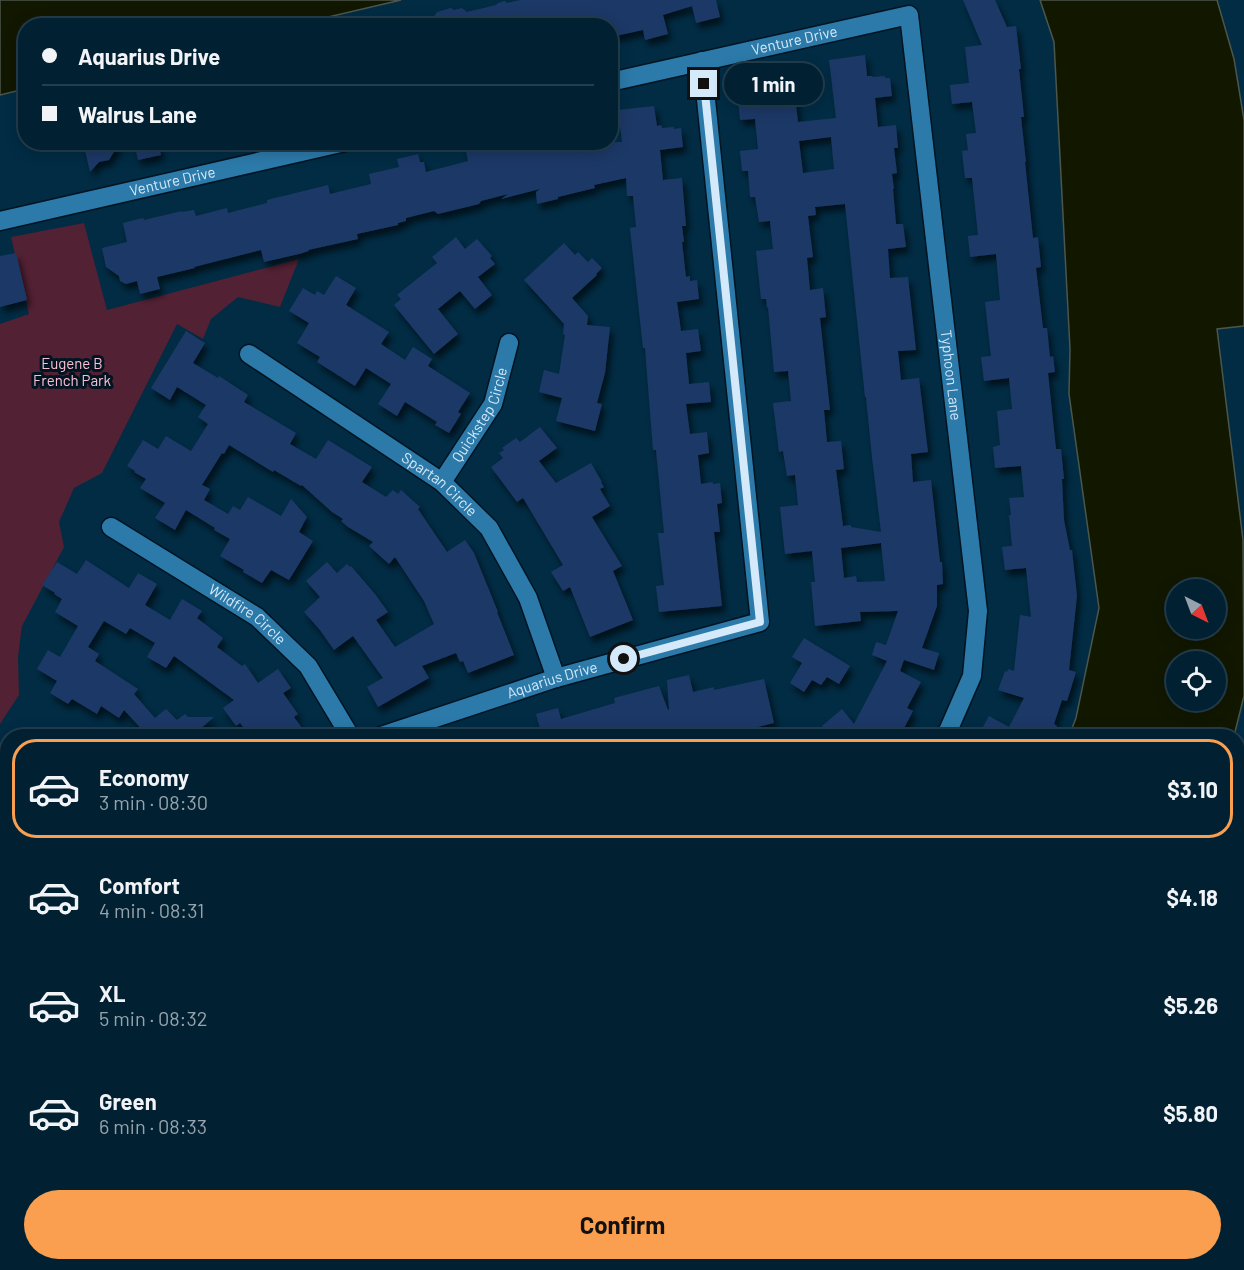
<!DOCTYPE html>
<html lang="en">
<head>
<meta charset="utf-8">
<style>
  body { margin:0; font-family:Barlow,sans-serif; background:#0f2e3f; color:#f1f3f6; height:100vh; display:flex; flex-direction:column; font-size:22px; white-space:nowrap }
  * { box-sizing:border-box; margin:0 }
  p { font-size:20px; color:#96a3ac }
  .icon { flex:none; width:33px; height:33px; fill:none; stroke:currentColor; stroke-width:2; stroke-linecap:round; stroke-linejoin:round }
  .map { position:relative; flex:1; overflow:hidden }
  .panel { position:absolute; left:0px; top:729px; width:1245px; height:542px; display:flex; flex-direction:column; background:#012133; border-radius:24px 24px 0 0; box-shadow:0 3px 15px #0003,0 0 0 2px #233e4e }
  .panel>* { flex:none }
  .hud { position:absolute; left:18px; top:18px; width:600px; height:132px; border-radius:24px; box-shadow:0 3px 15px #0003,0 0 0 2px #233e4e; display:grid; align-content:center; height:132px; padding:0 24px; background:#012133 }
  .needle { width:39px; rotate:138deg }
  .tools { position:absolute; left:1166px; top:579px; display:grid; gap:12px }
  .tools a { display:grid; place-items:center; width:60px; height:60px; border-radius:50%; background:#012133; box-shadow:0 3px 15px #0003,0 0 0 2px #233e4e; font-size:30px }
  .end { position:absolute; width:27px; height:27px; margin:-14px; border:8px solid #d4e9f9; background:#111; box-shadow:0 0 0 3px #111 }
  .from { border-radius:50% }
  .bubble { position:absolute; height:42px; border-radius:21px; background:#012133; box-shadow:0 3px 15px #0003,0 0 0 2px #233e4e; font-size:20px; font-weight:700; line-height:42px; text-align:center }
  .hud b { display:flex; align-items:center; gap:21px; height:57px; font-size:22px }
  .hud b+b { border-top:2px solid #233e4e }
  .hud i { width:15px; height:15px; background:#f1f3f6 }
  ul { padding:10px 0 0; list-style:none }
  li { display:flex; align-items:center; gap:18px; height:99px; margin:0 12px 9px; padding:0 12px; border:3px solid transparent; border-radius:24px }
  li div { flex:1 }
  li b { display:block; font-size:22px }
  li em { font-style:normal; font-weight:700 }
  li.active { border-color:#fa9f4f }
  li>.icon { width:54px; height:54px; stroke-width:1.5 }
  .button { display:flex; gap:12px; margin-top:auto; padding:12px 24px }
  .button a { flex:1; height:69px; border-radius:36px; background:#fa9f4f; color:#111; font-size:24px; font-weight:700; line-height:69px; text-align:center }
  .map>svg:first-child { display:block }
  .green { fill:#522133 }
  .water { fill:#121700; stroke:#4c564b; stroke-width:1.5; fill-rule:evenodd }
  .building { fill:#1c3966; fill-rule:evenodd; filter:url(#shadow) }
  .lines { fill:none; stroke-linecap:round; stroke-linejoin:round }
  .minor-casing { stroke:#001422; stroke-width:21 }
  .minor { stroke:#2c7aa9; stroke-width:18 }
  .route { stroke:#d4e9f9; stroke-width:8 }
  .labels { text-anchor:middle; stroke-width:6; stroke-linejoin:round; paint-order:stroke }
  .street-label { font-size:15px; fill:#d4e9f9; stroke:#001422 }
  .park-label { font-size:15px; fill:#fbc0d2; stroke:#001422 }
</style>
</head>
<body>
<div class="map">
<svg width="1244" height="1270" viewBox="0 0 1244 1270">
  <defs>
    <filter id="shadow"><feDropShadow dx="3.5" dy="6" stdDeviation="3" flood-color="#0009"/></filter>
  </defs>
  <rect width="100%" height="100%" fill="#012c44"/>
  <path class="green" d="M84,223L107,310L299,259L280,307L238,297L211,319L203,339L177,324L102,473L74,488L59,522L64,547L22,626L18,657L19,695L0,724V324L29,314L11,237Z
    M0,744L2,767L8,772L7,810L0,827Z"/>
  <path class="water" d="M0,0H401L294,25L26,26L25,89L0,95Z
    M1040,0H1217L1234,59L1244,120V326L1217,329L1243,540L1244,696L1234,736H1069L1076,718L1099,608L1069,394L1070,349L1054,42ZM1176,590H1215V628H1176ZM1176,662H1215V700H1176Z
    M1238,1235L1244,1242V1263L1234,1270H1141L1156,1263H1238Z
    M146,1263H430L420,1270H142Z"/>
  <path class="building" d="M520,0H716L720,17L696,23L692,6L663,15L668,34L645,40L643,30L611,37L610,26H428L437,12L451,8L454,10L462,8L467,12L496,5L498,3L505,1L507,3Z
    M963,0H995L1007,27L1016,26L1021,69H1019L1024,117H1021L1026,162H1025L1033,238L1038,237L1041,267L1036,268L1043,328H1047L1050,357L1053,356L1055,372L1048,373L1056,449H1061L1064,479H1062L1064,520L1070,550H1072L1077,596L1069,670L1076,672L1067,701L1062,700L1054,724L1057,726L1051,736H978L989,716L1009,727L1024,698L998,690L1005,671L1007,672L1008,669L1014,671L1020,615L1031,617L1026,568L1005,570L1002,547L1012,546L1009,515H1011L1009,498L1024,497L1021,466L995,468L993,447L1000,445L997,411L1012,409L1009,378L984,381L981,357L991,356L985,302L1000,300L996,254L970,257L968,236L978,235L972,178H965L962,151L968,150L966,134L976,133L972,102L952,104L950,85L969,83L965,47L982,45Z
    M865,55L867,76H872L873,77L885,76V78H890L892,96L875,98L878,127L896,125L898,148H894L897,173L892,174L894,189H893L896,224H903L906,247L888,249L890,278L908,277L916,350L898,351L901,380L919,378L928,452L911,454L913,482L931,480L940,562H942L943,584L937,585V606L922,648L939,653L934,670L904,660L900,671L921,682L907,708L913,711L900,736H830L822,726L842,709L854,724L887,661L872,655L876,642L886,645L898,611L860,612L861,621L815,626L811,582H815L812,551L785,554L780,507L798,505L795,475L787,476L783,451L779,452L773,403L791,401L788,371L774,372L768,307L767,308L766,299H761L756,251L773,249L770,221L759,222L755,197H750L748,171H742L740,151L758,149L755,119L740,120L738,99L757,97L756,72L792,68L798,122L836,118L829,60ZM831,137L834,169L803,173L799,141ZM845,204L865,397H866L872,457L881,532L851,527V525L843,526L836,470L844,469L841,441L827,442L824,410H830L820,318L826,317L823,288L810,290L807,258L813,257L808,216L816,215L815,207ZM881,543L885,581L857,582L856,576L844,578L841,548Z
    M654,106L657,126L661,125L662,128L674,127V129L681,128L683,147L660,150L663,180L682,178L686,226H682L684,242H682L686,277L690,276V281L697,280L699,299L677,302L681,331L698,329L701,351L686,353L689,384L709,382L711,402L686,404L690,434L707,432L709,453L698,455L701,484L713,482V484L720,483L722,503L717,504L720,532H714L722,606L659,612L656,586L664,585L658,533H664L656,450H653L645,348H643L630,228L636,227L633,196H627L626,178L594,185L595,188L558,197V199L537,204L536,192L540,189L501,199L508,194L481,201L479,204L438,214L434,211L406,218V221L398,223V225L357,234L358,239L308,250L309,251L299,254L264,262L261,250L194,267L195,268L157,277L160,289L140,294L137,281L126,284L120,281L119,276L106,267L102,248L127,242L123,223L143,218L144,220L182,211V212L194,210L196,216L227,208L228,213L267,203V200L328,185L330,194L371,184L369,174L399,167L397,159L418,154L420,162H424L426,172L468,161L464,142H622L618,110Z
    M83,142H120L109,160L99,162L90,172Z
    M134,142H158L161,155L138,160Z
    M456,237L465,249L477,239L492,256L490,258L495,264L478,277L492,295L475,309L460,291L438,309L458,334L434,354L394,305L401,299L397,295L437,263L432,257Z
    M564,243L575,255L578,252L588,262L592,258L602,268L596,274L597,275L572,298L588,316L587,325L610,327L605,373L597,403L602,404L595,431L556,421L562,398L539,392L544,370L559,374L565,335L563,334L564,324L524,280Z
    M16,253L27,300L0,307V256Z
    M336,276L356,288L346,305L389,332L381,344L405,360L413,347L432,359L428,366L470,393L458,412L461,414L449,433L435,425L437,422L405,402L397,416L378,404L391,384L366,368L355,386L317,362L320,357L297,343L309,323L289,311L303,288L315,295L317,291L324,295Z
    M186,331L205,343L193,363L218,378L219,376L248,395L244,402L296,433L290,444L316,459L328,440L372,467L362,482L386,497L393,490L398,494L401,490L420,507L418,509L447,552L465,540L474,553L498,612H497L514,655L468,673L463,661L460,662L456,653L422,666L429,678L378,707L367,687L383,678L353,636L334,650L320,630L304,612L320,597L306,581L327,562L337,573L347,564L350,567L351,566L375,594L388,612L376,620L395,647L434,624L424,601L395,557L389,564L369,546L373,542L348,527L341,521L343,519L332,512L302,485L301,486L274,470L273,472L229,445L224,454L222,453L202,485L210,489L204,500L228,514L233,506L240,510L248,497L281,516L291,499L307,517L299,532L313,541L289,580L271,570L262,583L243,572L244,570L220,556L230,539L214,530L215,528L186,510L175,530L155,518L165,503L140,488L146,479L134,472L135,471L127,466L143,440L158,449L166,436L191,451L208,424L198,417L206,405L177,387L170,400L151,388Z
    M540,427L557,448L539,461L556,483L591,463L602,482H601L604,487L600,489L610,506L592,517L622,566L613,571L633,620L590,637L570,587L563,591L551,572L563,565L523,498L517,502L491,467L503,458L499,453L504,450L502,448L516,438L520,442Z
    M86,560L129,588L138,573L157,584L145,605L170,620L182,599L202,611L197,618L223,638L217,647L242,666L245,664L258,683L278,669L291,688L283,693L298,714L294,717L302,728L301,729L306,736H250L240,723L236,726L223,708L234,700L174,656L166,668L147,657L155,643L130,628L126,634L104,621L88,647L99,654L95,661L138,689L134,694L155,718L166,709L177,720L185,714L188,717H214L192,736H148L124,710L119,718L101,706L97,714L72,699L68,704L50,693L57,681L37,669L48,650L60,657L78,626L55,612L62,599L54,594L55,593L42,585L57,562L77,574Z
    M804,638L850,666L839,684L827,677L821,685L812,680L804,692L790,683L802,663L792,657Z
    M689,675L693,692L714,687V690L764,679L774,723L730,734L729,731L707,736H542L536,714L558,708L561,719L615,703L614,698L659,686L668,710L669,709L667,680Z"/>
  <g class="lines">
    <defs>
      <g id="minor">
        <path id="s1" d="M610,82L909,15L978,611L972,676L948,731L943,736"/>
        <path id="s2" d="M0,221L345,142"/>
        <path id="s3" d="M249,354L442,482L489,528L528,598L556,678"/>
        <path id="s4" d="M442,482L493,404L509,343"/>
        <path id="s5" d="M111,527L257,617L308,666L350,736"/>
        <path id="s6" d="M381,736L556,678L760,622L702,61"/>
        <path d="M1238,938L1244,928"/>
        <path d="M0,990L8,983"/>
        <path d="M1238,1080L1244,1074"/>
        <path d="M0,1110L8,1119"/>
        <path d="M1238,1120L1244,1127"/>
        <path d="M1238,1190L1244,1198"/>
        <path d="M137,1263L143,1270"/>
        <path d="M876,1263L878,1270"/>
        <path d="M939,1263L940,1268"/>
        <path d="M0,1268L8,1262"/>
        <path d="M630,1270L642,1263"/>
      </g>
    </defs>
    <use href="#minor" class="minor-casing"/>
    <use href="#minor" class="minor"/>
  </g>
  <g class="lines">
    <path class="route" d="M624,659L760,622L704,84"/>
  </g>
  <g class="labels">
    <g class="street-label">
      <text dy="5" stroke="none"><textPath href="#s1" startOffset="189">Venture Drive</textPath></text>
      <text dy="5" stroke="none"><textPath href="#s2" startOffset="177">Venture Drive</textPath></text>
      <text dy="5" stroke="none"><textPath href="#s1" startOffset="669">Typhoon Lane</textPath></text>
      <text dy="5" stroke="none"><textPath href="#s4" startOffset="78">Quickstep Circle</textPath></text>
      <text dy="5" stroke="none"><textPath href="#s3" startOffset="231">Spartan Circle</textPath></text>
      <text dy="5" stroke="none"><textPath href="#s5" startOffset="162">Wildfire Circle</textPath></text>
      <text dy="5" stroke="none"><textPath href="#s6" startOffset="180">Aquarius Drive</textPath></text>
    </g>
    <g class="park-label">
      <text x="72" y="369">Eugene B<tspan x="72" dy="17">French Park</tspan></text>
    </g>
  </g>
</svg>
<div class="tools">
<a><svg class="needle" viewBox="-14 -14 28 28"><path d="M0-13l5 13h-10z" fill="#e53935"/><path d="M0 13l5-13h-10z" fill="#96a3ac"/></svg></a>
<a><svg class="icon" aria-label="locate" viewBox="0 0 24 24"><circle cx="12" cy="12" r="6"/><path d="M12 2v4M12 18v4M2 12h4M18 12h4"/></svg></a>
</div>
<i class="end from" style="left:624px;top:659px"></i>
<i class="end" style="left:704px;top:84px"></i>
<div class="bubble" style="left:724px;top:63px;width:99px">1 min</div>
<div class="hud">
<b><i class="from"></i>Aquarius Drive</b>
<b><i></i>Walrus Lane</b>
</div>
<section class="panel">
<ul>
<li class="active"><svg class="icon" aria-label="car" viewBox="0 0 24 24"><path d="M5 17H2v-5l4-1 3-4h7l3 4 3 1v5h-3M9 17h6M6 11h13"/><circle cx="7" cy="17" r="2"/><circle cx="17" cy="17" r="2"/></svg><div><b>Economy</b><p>3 min · 08:30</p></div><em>$3.10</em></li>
<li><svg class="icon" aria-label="car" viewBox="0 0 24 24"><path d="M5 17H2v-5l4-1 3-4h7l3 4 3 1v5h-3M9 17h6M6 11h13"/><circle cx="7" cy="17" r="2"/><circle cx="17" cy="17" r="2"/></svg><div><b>Comfort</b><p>4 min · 08:31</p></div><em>$4.18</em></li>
<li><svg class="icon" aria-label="car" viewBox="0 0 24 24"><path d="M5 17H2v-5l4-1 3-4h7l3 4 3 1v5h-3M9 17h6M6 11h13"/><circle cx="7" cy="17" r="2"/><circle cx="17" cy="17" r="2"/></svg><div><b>XL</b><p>5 min · 08:32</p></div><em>$5.26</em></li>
<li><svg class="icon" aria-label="car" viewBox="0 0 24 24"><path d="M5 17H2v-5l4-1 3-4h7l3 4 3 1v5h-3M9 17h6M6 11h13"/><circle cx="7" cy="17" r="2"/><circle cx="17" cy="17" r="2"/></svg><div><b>Green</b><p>6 min · 08:33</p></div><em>$5.80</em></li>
</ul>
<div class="button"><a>Confirm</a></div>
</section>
</div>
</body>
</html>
